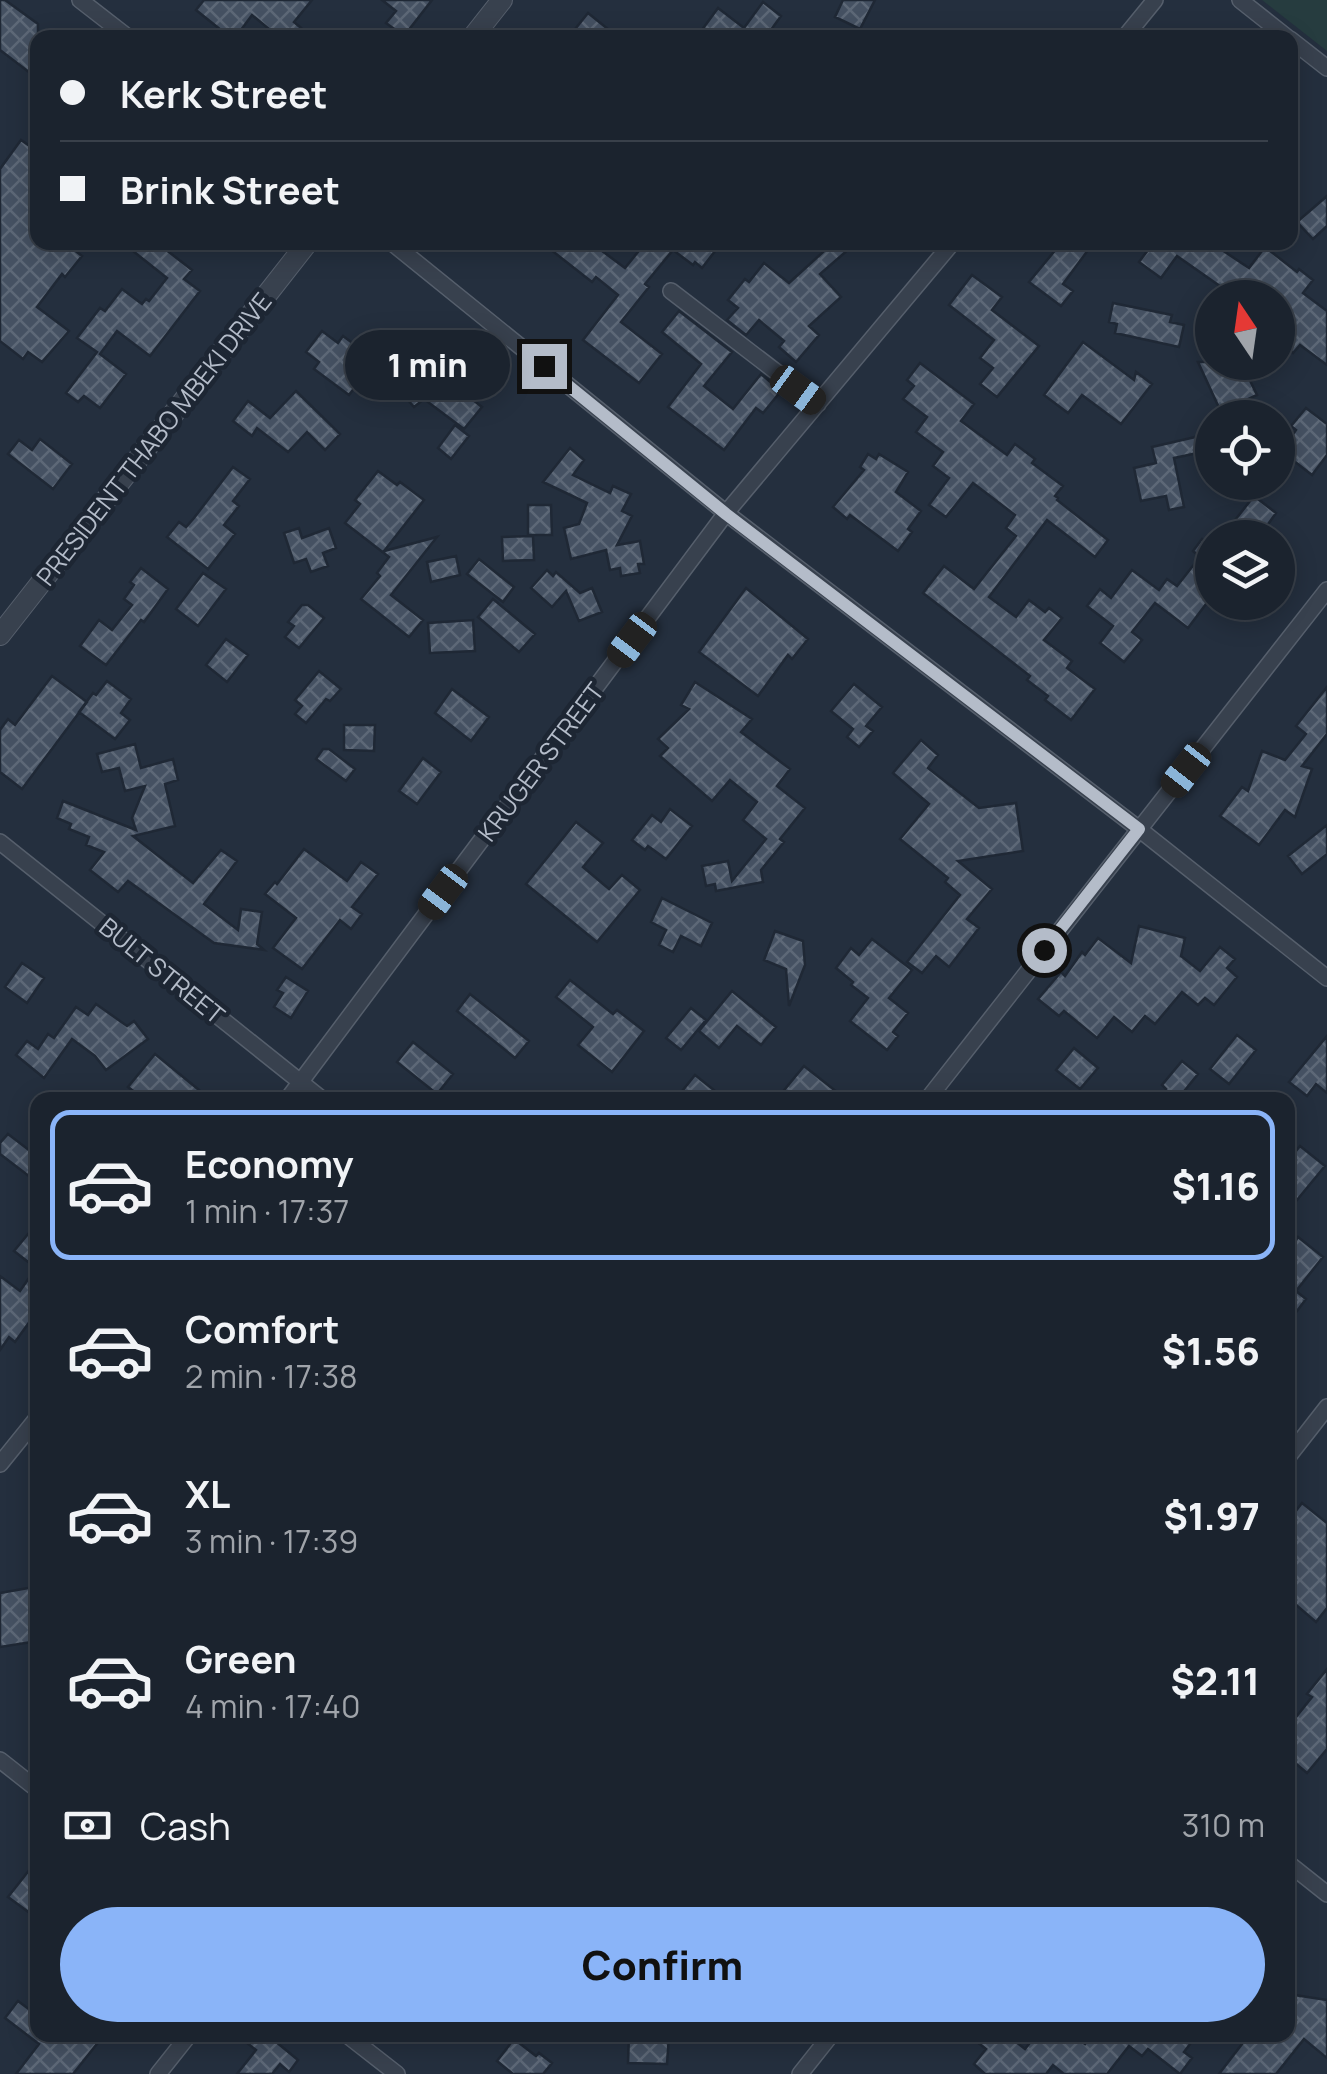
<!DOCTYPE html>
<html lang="en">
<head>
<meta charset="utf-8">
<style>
  body { margin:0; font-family:Manrope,sans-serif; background:#282f3a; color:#f1f3f6; height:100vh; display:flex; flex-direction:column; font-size:38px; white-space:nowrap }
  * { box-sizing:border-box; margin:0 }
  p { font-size:32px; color:#a0a4aa }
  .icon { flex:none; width:55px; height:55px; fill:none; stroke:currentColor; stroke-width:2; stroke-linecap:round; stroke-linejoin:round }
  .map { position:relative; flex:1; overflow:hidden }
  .drawer { position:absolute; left:30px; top:1092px; width:1265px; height:950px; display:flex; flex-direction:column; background:#1b232e; border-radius:20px; box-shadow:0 5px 25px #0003,0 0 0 2px #39404a }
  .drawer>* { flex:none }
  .guide { position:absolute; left:30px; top:30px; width:1268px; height:220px; border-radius:20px; box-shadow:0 5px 25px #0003,0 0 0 2px #39404a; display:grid; align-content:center; height:220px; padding:0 30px; background:#1b232e }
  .needle { width:65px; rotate:347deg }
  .buttons { position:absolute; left:1195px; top:280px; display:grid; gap:20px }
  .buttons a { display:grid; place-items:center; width:100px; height:100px; border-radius:50%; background:#1b232e; box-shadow:0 5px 25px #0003,0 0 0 2px #39404a; font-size:50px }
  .end { position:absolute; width:45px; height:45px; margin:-22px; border:12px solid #b4bcc9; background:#111; box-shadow:0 0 0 5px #111 }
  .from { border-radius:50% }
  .bubble { position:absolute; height:70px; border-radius:35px; background:#1b232e; box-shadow:0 5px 25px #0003,0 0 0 2px #39404a; font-size:32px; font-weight:800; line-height:70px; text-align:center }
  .car { position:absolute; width:30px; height:60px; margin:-30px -15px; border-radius:12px; box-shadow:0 0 8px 2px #0007; background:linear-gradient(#222 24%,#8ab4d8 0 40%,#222 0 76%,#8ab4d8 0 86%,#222 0) }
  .guide b { display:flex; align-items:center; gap:35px; height:95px; font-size:38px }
  .guide b+b { border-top:2px solid #39404a }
  .guide i { width:25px; height:25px; background:#f1f3f6 }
  ul { padding:18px 0 0; list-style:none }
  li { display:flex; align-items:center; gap:30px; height:150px; margin:0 20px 15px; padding:0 10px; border:5px solid transparent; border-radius:20px }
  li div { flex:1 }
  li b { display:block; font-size:38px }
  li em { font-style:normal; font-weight:800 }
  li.on { border-color:#8ab4f8 }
  li>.icon { width:90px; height:90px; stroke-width:1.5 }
  .pay { display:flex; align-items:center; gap:25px; height:110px; padding:0 30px; font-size:38px }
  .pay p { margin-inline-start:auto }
  .button { display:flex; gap:20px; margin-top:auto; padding:20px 30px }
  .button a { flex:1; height:115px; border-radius:60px; background:#8ab4f8; color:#111; font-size:40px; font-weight:800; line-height:115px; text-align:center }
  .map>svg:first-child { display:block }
  .park { fill:#263c3f }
  .building { fill:url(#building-cross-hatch); stroke:#1f2835; stroke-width:2.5 }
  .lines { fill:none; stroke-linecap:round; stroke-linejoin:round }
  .minor-casing { stroke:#565f6c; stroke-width:18 }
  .tertiary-casing { stroke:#565f6c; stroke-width:22 }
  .minor { stroke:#38414e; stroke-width:15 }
  .tertiary { stroke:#38414e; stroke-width:20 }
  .route { stroke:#b4bcc9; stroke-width:12 }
  .labels { text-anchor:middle; stroke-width:9; stroke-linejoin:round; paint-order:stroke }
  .street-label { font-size:25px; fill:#b4bcc9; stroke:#1d2633 }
</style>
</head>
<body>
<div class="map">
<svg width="1327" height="2074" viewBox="0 0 1327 2074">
  <defs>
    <pattern id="building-cross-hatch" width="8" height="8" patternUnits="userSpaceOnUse" patternTransform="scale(2.5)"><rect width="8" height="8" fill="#455162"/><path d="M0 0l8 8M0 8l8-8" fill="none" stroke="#5d6877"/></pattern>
  </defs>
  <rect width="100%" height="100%" fill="#242f3e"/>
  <path class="park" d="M1262,0H1327V51Z"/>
  <path class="building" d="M0,0H5L38,24V79L0,50Z
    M204,0H312L294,22L313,38H280L252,15L235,38H231L196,10Z
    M382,0H432L404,36L386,23L396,11Z
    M843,0H875L860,29L835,17Z
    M763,2L781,16L765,38H696L718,8L744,28Z
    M588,13L619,38H568Z
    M21,140L38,152V242H64L82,256L65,277L62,274L37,307L69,331L42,362L28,352L23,359L0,341V169Z
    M1327,196V226L1313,239L1297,222Z
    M140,242H156L192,270L184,279L200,291L150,356L117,331L100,354L126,374L100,408L84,396L78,402L66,393L97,352L77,338L100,308L105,311L122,289L142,304L146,299L149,301L167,278L133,251Z
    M541,242H590L625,268L646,242H722L702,268L695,262L693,265L673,250L645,284L649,287L621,322L662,354L639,383L583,340L618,295L596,277L592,282Z
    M834,242H857L820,274L841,297L809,326L819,335L796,362L779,347L784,341L759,320L746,335L727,320L738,308L728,300L745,279L749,282L764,263L789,283Z
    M1062,242H1094L1063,284L1073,291L1061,306L1029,282Z
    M1154,242H1210L1249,268L1265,247L1297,272L1299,269L1313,280L1303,293L1327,311V365L1300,345L1293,353L1278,341L1288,326L1278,318V298H1237L1177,256L1161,278L1139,262Z
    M972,275L1002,297L992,310L1039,346L997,397L980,384L993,368L980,358L994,340L949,305Z
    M1113,303L1172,315L1170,322L1184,325L1179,347L1115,333L1117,324L1109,322Z
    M679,311L732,352L704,386L733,409L761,374L781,391L763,413L756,408L724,450L668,407L701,364L662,332Z
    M322,331L338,343L343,336L366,353L359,363L368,370L349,395L314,369L319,362L306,352Z
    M440,341L461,359L445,378L482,407L464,429L424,399L414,407L401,392L415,380L411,376Z
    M1083,342L1134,380L1136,372L1152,384L1121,424L1082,395L1068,413L1044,395Z
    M1198,362H1241L1257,395L1221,412Z
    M920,363L974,404L961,421L1007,455L1015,444L1035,459L1032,463L1063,486L1055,496L1058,498L1057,500L1108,540L1095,557L1047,520L989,597L1016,617L1029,600L1045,612L1049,608L1062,618L1044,640L1072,661L1067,668L1095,689L1071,720L1045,700L1048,696L1027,680L1030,676L923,593L944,566L974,589L1016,536L1006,528L1015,515L973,483L946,517L929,505L949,478L933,466L943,452L916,432L927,417L903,399L914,386L907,380Z
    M296,391L340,434L325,450L307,432L288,452L257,428L252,436L233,421L248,401L270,418Z
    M1306,408L1327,424V455L1312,475L1281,451L1296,430L1291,426Z
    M455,425L469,436L451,459L438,448Z
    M1204,435L1207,451L1174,458L1184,507L1169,510L1166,496L1141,501L1134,468L1156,463L1152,447Z
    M40,439L72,464L53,489L8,454L19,440L32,450Z
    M570,448L584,460L573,475L610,493L613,486L631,494L622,511L632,516L617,545L640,541L644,564H638L640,573L621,576L620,568L610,570L606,550L571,559L564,528L579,524L587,503L543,482Z
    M868,454L876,459L879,454L908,472L896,492L921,511L908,529L912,532L898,551L850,515L847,519L833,507L864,470L860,467Z
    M233,467L250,479L233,501L239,506L224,525L235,534L208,569L167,537L179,522L186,527L194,518Z
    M378,471L397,485L400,482L424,500L384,551L437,537L391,595L423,620L409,637L361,599L380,576L377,573L389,557L345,523L360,504L355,500Z
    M1254,496L1276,513L1258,538H1221Z
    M528,505H551L552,535H528Z
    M299,528L302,538L329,528L336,548L323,553L328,566L311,572L306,559L294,563L284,533Z
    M533,536L534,560L503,561L502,537Z
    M1202,539L1209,545L1212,541V596L1188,628L1155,603L1132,632L1142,640L1124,662L1100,643L1113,626L1087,606L1100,589L1111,598L1132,570L1159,590L1167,579L1177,586L1200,557L1193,551Z
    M456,556L460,575L431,582L427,562Z
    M479,559L514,587L503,602L467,574Z
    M141,568L168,589L144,622L141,620L106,665L80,646L99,620L112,630L132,605L124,599L134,585L130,582Z
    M547,570L553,576L556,572L580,593L592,588L602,612L579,621L566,591L552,607L531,588Z
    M203,573L226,589L198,626L176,609Z
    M746,588L808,639L792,659L788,655L758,696L699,652Z
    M493,599L535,634L519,652L478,617Z
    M302,605H308L324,618L299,648L285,637L294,626L288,622Z
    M473,620L475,651L430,653L428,623Z
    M226,639L248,655L227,682L206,665Z
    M319,671L341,689L330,701L326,699L306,723L295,714L302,706L295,700Z
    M52,676L87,702L22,789L0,772V730L8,719L15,725Z
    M107,681L131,699L121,713L130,720L115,739L79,712L93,693L96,695Z
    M695,682L752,719L741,732L790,769L777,786L805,808L780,839L784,842L761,870L763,882L716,891L715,884L706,886L702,866L728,861L732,881L766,839L743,820L757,802L730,780L712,801L660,756L668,748L658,739L689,709L681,705Z
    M854,684L882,707L866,726L873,731L859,747L847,737L853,729L831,711Z
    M1327,687V734L1302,766L1312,769L1295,817L1285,810L1259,845L1220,816L1242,787L1248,791L1262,751L1285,760L1306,734L1296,726Z
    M452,689L489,717L471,741L435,713Z
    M344,725H375L374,751L344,750Z
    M921,740L938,755L928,768L979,808L1016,803L1023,851L958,861L992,889L967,919L979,928L949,967L936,956L922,973L907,962L960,895L945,882L948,878L900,839L929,804L893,773Z
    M135,744L141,768L173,759L178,780L165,784L175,826L133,836L193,883L221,850L237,861L204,904L238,930L241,909L262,912L257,944L264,950L214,943L128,881L118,892L90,870L104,852L86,845L89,837L69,829L71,824L57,818L63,801L136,830L132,818L145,786L125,791L119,768L102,772L97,754Z
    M323,749H329L355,769L346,781L316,759Z
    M423,758L441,772L417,804L399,791Z
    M670,809L692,826L666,859L648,846L645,850L632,840L652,815L661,822Z
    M576,822L603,843L583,867L609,889L622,875L640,890L597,942L526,884Z
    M1327,825V854L1302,874L1288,856Z
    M304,849L347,881L361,862L378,874L352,907L362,914L351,929L340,920L302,969L273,948L296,918L265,894L275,882L277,884Z
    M662,898L712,923L701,946L681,936L673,952L659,945L666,930L651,922Z
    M1139,926L1185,938L1181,956L1200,971L1220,947L1235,959L1227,968L1237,977L1214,1005L1205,998L1198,1005L1182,992L1155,1024L1145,1016L1132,1032L1114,1017L1097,1038L1064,1011L1059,1016L1038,999L1061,972L1065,976L1082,952L1085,955L1098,938L1131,963Z
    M775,931L803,941L805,965L789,1006L786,969L764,960Z
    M872,939L912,970L889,998L908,1013L893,1032L898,1036L887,1050L850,1021L868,998L851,985L853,982L836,968L851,948L859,955Z
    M22,963L44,978L27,1003L5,987Z
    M286,977L308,991L291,1018L274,1007L283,993L277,990Z
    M570,980L613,1014L617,1010L644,1031L612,1072L578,1045L593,1027L556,997Z
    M732,991L776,1027L761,1045L737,1026L719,1048L699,1031Z
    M470,994L529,1041L515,1058L457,1011Z
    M96,1004L127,1026L134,1021L148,1039L106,1070L95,1056L72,1039L44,1078L16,1055L27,1041L38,1049L48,1034L54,1038L76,1007L88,1015Z
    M691,1008L706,1020L681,1050L666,1038Z
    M1237,1035L1256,1050L1229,1084L1210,1069Z
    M1327,1036V1093L1316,1084L1307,1096L1289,1082Z
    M413,1042L453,1074L437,1094L397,1062Z
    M1074,1048L1098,1068L1080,1089L1056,1070Z
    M155,1054L199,1090L191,1100H123L132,1090L128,1087Z
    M1182,1061L1198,1074L1177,1100H1158L1166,1089L1162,1085Z
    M804,1066L847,1100H776Z
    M695,1075L715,1091L708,1100H675Z
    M8,1134L38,1157V1183L0,1154V1143Z
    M1300,1146L1325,1166L1297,1200L1288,1192V1161Z
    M38,1222V1310L15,1342L9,1337L0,1350V1276L20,1291L36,1268L14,1251Z
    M1298,1237L1323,1257L1296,1291L1306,1299L1297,1311L1288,1304V1251Z
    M1302,1503L1327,1523V1608L1316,1622L1288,1598V1521Z
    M34,1587L38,1611V1641L0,1647V1593Z
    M1327,1669V1749L1307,1773L1288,1757V1727L1312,1697L1307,1694Z
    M38,1859V1919L8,1897Z
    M1288,1994L1327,2000V2058L1304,2039L1276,2074H1219L1249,2035H1288Z
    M18,2001L38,2016V2035H104L73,2074H16L39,2044L5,2018Z
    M237,2035H280L275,2041L298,2060L289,2072L280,2064L272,2074H237L256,2050Z
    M629,2035H669L667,2064L628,2063Z
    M968,2035H1007L1025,2049L1036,2035H1073L1085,2044L1092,2035H1104L1113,2042L1118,2036L1116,2035H1197L1184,2052L1192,2058L1180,2074L1148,2049L1142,2056L1129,2046L1107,2074H1064L1053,2065L1046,2074H985L974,2064L986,2049Z
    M514,2039L536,2056L539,2053L552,2063L543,2074H513L497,2061Z"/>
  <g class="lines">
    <defs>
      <path id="minor" d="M80,0L129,38
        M1240,0L1288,38
        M1124,38L1155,0
        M1290,39L1327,68
        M391,242L726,513L1139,829L1327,978
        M671,291L818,404
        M0,842L323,1100
        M287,1100L726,513L953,242
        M927,1100L1327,590
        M1288,1457L1327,1407
        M0,1464L38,1417
        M0,1760L38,1790
        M1288,1863L1327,1894
        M347,2035L397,2074
        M158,2074L189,2035
        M800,2074L831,2035"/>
      <path id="tertiary" d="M472,38L502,0
        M0,635L308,242"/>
    </defs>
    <use href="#minor" class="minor-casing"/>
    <use href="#tertiary" class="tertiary-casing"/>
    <use href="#minor" class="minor"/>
    <use href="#tertiary" class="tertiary"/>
  </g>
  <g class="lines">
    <path class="route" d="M544,366L726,514L1139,829L1044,950"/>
  </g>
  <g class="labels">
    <g class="street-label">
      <text transform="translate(154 439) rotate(-52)" y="9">PRESIDENT THABO MBEKI DRIVE</text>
      <text transform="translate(541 762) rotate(-53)" y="9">KRUGER STREET</text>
      <text transform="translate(162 971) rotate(39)" y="9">BULT STREET</text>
    </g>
  </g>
</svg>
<div class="buttons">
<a><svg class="needle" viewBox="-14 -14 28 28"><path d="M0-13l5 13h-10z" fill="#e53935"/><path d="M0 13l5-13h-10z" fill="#a0a4aa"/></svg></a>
<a><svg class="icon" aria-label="locate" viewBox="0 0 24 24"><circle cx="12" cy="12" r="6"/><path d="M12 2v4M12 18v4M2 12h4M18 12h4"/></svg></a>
<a><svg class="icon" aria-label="layers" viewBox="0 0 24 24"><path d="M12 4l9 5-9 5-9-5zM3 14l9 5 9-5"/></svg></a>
</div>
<i class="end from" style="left:1044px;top:950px"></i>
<i class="end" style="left:544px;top:366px"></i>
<div class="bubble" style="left:345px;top:330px;width:165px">1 min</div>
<i class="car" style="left:798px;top:390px;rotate:126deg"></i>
<i class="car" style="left:632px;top:640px;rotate:217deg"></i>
<i class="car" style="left:1186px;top:770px;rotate:218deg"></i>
<i class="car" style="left:443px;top:892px;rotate:217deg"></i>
<div class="guide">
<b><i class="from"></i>Kerk Street</b>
<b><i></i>Brink Street</b>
</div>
<section class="drawer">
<ul>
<li class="on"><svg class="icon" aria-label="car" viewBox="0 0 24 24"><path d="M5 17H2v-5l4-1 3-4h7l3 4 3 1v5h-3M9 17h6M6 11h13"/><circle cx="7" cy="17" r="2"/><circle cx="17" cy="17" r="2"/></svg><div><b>Economy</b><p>1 min · 17:37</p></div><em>$1.16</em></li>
<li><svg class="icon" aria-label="car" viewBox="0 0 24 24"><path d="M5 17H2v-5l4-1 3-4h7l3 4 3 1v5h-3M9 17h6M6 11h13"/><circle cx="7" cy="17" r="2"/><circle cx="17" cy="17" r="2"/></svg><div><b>Comfort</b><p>2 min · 17:38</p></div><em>$1.56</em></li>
<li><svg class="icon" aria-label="car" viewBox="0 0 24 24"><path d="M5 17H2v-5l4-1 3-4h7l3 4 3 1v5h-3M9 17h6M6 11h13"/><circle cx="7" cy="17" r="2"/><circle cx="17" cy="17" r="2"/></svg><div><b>XL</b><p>3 min · 17:39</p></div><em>$1.97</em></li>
<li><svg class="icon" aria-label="car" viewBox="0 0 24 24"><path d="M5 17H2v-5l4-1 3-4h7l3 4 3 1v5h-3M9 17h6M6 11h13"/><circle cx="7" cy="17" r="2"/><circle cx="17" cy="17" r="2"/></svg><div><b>Green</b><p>4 min · 17:40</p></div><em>$2.11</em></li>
</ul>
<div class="pay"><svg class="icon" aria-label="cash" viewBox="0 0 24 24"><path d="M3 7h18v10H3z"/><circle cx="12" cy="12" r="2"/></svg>Cash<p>310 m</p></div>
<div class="button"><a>Confirm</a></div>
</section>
</div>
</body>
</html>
